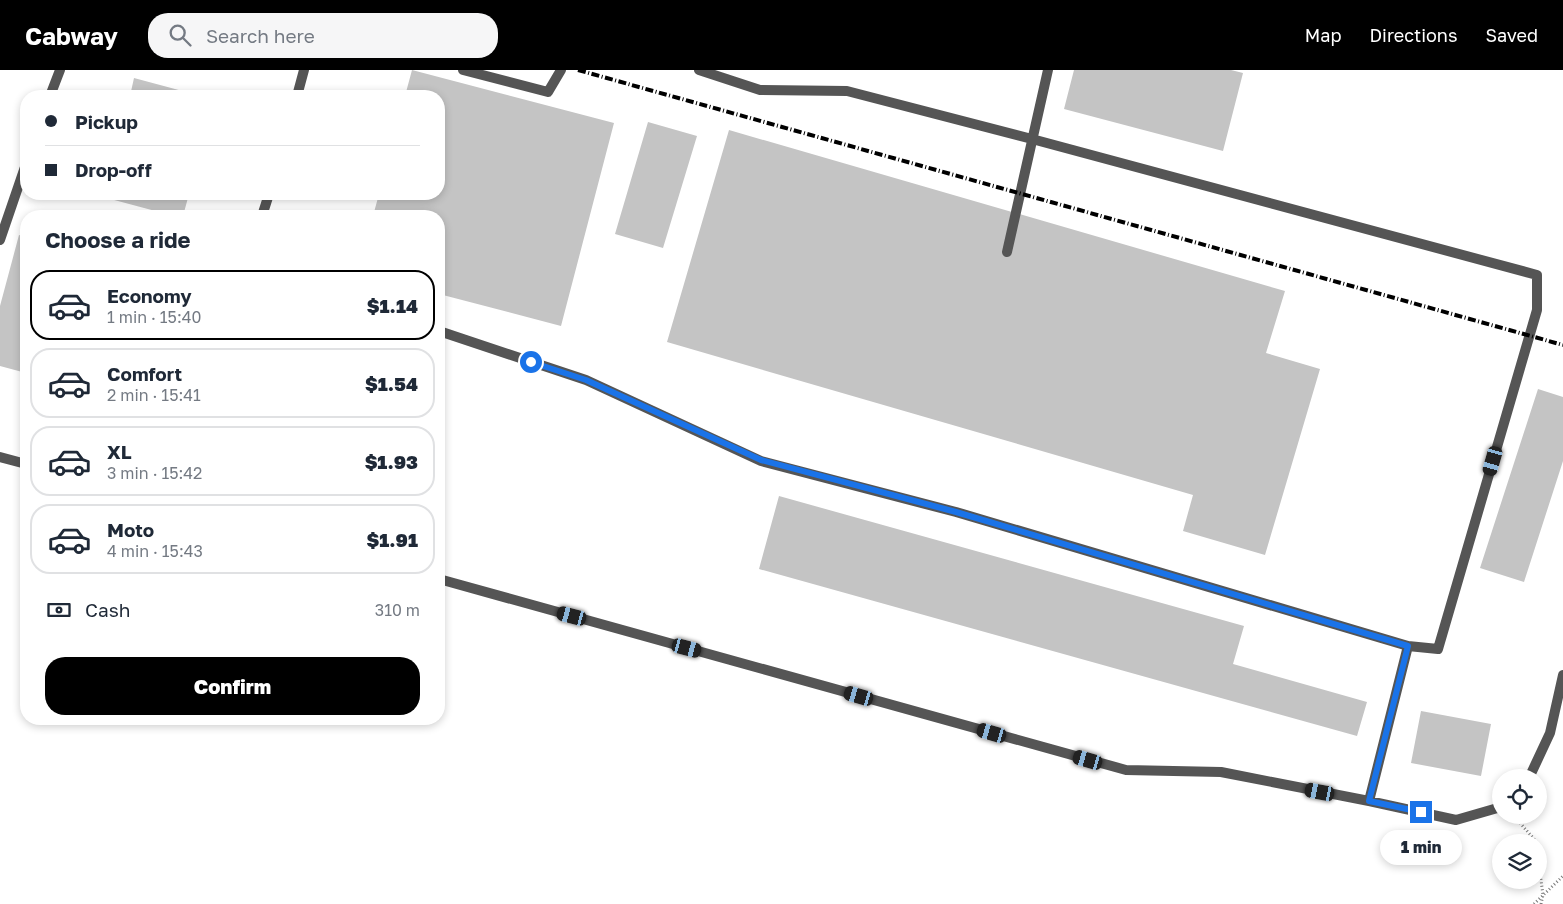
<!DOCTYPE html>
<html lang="en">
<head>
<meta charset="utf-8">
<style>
  body { margin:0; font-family:"Golos Text",sans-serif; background:#f6f6f7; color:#1f2937; height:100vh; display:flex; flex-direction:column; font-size:19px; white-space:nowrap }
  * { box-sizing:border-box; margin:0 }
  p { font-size:16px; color:#747a83 }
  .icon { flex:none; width:28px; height:28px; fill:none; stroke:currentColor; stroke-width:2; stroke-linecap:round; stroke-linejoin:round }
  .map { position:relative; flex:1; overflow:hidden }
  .drawer { position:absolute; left:20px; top:140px; width:425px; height:515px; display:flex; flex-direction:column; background:#fff; border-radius:20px; box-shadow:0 2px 8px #0003 }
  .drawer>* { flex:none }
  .banner { position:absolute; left:20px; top:20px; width:425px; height:110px; border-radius:20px; box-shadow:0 2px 8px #0003; display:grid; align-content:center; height:110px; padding:0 25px; background:#fff }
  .tools { position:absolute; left:1492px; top:699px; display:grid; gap:10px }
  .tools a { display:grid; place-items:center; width:55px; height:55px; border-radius:50%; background:#fff; box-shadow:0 2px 8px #0003; font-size:25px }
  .end { position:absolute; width:22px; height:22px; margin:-11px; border:6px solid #1a73e8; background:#fff; box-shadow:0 0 0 2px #fff }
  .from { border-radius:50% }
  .bubble { position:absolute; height:35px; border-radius:18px; background:#fff; box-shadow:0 2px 8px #0003; font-size:16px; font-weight:800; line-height:35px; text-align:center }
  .car { position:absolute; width:15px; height:30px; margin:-15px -8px; border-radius:6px; box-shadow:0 0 4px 1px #0007; background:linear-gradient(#222 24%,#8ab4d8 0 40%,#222 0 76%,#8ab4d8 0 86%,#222 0) }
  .banner b { display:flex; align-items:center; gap:18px; height:48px; font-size:19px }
  .banner b+b { border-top:1px solid #e0e1e3 }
  .banner i { width:12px; height:12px; background:#1f2937 }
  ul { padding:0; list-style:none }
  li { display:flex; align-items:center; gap:15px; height:70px; margin:0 10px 8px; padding:0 15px; border:2px solid #e0e1e3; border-radius:20px }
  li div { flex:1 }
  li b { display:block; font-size:19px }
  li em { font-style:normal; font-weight:800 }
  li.on { border-color:#000 }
  li>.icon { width:45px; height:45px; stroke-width:1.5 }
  h2 { padding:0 25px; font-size:22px; line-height:60px }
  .pay { display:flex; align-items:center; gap:12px; height:55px; padding:0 25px; font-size:19px }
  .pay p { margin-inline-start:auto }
  .button { display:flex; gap:10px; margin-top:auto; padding:10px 25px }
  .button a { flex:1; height:58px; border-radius:20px; background:#000; color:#fff; font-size:20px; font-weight:800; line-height:58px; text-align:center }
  header { display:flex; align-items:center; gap:30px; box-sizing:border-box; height:70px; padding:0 25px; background:#000; color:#fff }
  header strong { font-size:24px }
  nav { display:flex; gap:28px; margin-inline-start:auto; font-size:18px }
  .search { width:350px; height:45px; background:#f6f6f7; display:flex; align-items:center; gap:12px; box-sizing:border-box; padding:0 18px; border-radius:20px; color:#747a83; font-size:19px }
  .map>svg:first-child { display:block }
  .building { fill:#c4c4c4 }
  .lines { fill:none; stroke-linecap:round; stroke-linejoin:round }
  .path { stroke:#777; stroke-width:3; stroke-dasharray:1 2.5; stroke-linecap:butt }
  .service { stroke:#555; stroke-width:10 }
  .rail { stroke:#000; stroke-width:4; stroke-dasharray:8 2.5 1 2.5; stroke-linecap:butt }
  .route { stroke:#1a73e8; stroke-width:6 }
</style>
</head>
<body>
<header>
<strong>Cabway</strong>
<div class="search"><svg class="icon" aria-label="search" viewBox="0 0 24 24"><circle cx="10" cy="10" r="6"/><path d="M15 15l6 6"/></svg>Search here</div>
<nav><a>Map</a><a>Directions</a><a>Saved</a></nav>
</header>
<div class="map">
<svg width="1563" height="834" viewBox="0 0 1563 834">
  <rect width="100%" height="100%" fill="#fff"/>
  <path class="building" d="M412,0L614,53L561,256L439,224V146H373L379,124H439V26H405Z
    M1074,0H1231L1243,3L1223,81L1064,39Z
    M134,8L201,26H130Z
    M648,52L697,66L663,178L615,164Z
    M729,60L1285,221L1266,283L1320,299L1265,485L1183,461L1193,425L667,272Z
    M104,124H189L183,146H174L103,127Z
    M19,165L26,167V303L0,296V236Z
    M1538,319L1563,327V391L1524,512L1480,498Z
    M779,426L1244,556L1233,594L1367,632L1357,666L759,499Z
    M1421,641L1491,654L1481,706L1411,693Z"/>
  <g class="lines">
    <path class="path" d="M1513,745L1535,770L1536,772
      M1539,795L1543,825L1541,834
      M1534,834L1563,806"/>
    <path class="service" d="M463,0L548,22L561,0
      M699,0L760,20L847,21L1032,69L1537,205V240L1438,579L1408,576L1369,731
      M50,26L60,0
      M297,26L304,0
      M262,146L269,124
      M0,170L26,94
      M1007,182L1048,0
      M439,261L586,310L761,391L956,442L1408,576
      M0,387L26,394
      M439,509L1126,700L1221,702L1369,731L1456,750L1501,737
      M1529,708L1550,663L1563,605"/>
    <path class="rail" d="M578,0L1563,275"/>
  </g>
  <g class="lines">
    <path class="route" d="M531,292L586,310L761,390L956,442L1408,576L1369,731L1421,742"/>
  </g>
</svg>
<div class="tools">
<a><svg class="icon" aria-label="locate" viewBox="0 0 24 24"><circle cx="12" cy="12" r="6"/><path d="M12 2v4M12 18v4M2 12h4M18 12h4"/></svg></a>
<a><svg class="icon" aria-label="layers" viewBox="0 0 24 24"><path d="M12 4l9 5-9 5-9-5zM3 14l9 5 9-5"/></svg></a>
</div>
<i class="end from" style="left:531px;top:292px"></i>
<i class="end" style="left:1421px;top:742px"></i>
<div class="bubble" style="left:1380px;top:760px;width:82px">1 min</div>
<i class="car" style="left:1493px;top:391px;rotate:196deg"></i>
<i class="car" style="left:572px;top:546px;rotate:285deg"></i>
<i class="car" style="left:687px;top:578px;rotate:105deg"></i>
<i class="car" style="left:859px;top:626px;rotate:286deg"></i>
<i class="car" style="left:992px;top:663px;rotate:286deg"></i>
<i class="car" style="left:1088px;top:690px;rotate:286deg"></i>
<i class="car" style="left:1320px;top:722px;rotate:281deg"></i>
<div class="banner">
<b><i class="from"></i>Pickup</b>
<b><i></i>Drop-off</b>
</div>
<section class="drawer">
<h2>Choose a ride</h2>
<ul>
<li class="on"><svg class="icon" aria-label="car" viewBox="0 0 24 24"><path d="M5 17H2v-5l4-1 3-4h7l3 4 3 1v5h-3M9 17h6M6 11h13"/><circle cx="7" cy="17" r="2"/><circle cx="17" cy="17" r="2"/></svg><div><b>Economy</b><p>1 min · 15:40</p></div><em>$1.14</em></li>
<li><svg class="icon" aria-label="car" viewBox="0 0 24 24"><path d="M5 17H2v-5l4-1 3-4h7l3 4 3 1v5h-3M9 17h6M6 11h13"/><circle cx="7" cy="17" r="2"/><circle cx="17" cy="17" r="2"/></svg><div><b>Comfort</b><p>2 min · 15:41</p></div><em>$1.54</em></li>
<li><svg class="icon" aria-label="car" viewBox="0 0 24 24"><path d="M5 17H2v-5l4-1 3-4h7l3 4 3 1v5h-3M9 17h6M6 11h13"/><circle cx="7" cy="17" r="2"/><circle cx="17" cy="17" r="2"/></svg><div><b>XL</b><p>3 min · 15:42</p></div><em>$1.93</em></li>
<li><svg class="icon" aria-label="car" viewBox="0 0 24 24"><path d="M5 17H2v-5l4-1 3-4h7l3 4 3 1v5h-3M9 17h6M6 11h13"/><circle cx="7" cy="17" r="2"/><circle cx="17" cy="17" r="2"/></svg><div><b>Moto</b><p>4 min · 15:43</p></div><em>$1.91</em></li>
</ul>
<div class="pay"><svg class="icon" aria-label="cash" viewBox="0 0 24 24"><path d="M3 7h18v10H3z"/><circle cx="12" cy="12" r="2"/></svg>Cash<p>310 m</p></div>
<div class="button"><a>Confirm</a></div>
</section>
</div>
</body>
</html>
